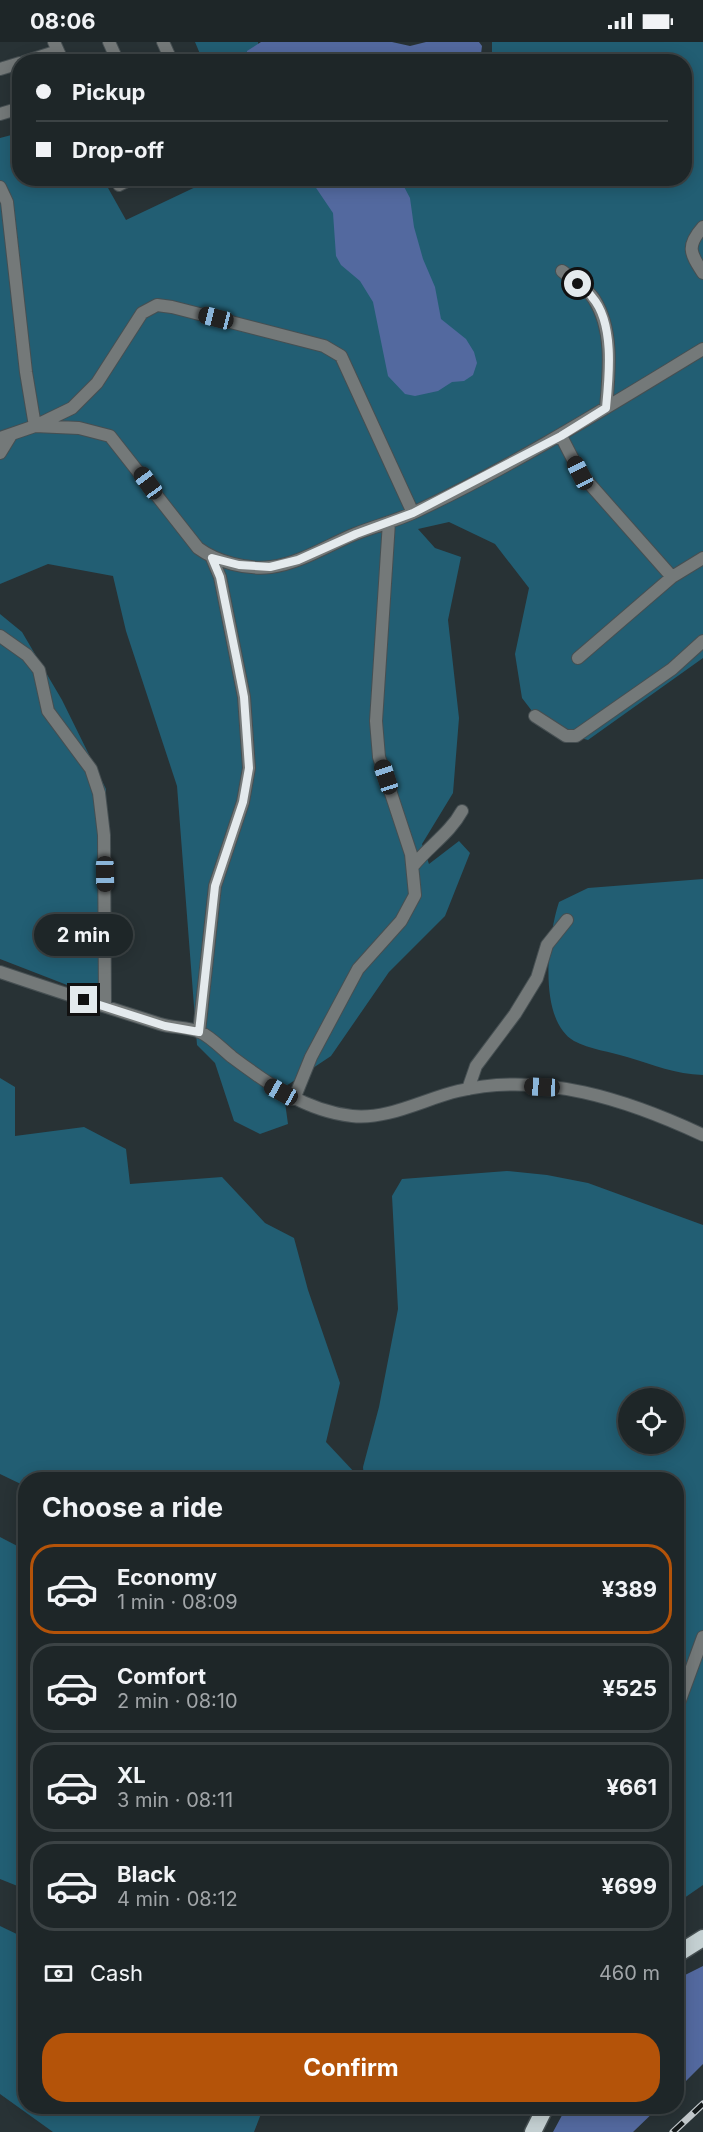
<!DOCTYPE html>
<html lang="en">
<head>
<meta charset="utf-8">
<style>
  body { margin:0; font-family:Inter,sans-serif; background:#262e30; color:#f1f3f6; height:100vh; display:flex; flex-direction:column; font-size:22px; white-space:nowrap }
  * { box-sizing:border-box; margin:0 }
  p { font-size:20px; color:#a1a5a8 }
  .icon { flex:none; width:33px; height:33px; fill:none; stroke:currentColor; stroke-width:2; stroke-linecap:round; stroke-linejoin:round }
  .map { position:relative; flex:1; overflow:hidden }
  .sheet { position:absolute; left:18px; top:1430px; width:666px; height:642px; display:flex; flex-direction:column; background:#1e2628; border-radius:24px; box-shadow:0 3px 15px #0003,0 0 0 2px #3c4345 }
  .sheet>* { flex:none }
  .hud { position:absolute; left:12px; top:12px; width:680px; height:132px; border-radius:24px; box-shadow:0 3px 15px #0003,0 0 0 2px #3c4345; display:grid; align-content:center; height:132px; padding:0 24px; background:#1e2628 }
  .tools { position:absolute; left:618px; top:1346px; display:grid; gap:12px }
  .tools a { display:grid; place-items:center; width:66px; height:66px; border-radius:50%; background:#1e2628; box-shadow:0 3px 15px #0003,0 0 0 2px #3c4345; font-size:30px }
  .end { position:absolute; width:27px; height:27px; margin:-14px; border:8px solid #e4eaed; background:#111; box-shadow:0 0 0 3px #111 }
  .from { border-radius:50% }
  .bubble { position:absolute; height:42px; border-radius:21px; background:#1e2628; box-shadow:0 3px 15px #0003,0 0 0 2px #3c4345; font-size:20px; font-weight:700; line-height:42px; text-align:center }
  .car { position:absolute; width:18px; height:36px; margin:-18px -9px; border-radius:8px; box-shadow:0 0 4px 2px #0007; background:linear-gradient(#222 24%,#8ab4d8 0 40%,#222 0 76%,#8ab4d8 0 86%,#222 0) }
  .hud b { display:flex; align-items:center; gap:21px; height:57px; font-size:22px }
  .hud b+b { border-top:2px solid #3c4345 }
  .hud i { width:15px; height:15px; background:#f1f3f6 }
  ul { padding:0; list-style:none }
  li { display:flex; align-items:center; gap:18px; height:90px; margin:0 12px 9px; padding:0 12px; border:3px solid #3c4345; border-radius:24px }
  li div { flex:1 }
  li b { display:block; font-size:22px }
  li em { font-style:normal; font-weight:700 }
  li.active { border-color:#b45309 }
  li>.icon { width:54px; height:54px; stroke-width:1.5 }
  h2 { padding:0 24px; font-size:27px; line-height:72px }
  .pay { display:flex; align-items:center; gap:15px; height:66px; padding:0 24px; font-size:22px }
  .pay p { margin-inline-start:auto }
  .button { display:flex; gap:12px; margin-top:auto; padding:12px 24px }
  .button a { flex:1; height:69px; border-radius:24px; background:#b45309; color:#fff; font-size:24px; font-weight:700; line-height:69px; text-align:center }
  .status { display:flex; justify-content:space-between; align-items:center; height:42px; padding:0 30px; background:#1e2628; direction:ltr }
  .status svg { height:16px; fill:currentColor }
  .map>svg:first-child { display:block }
  .green { fill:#225e73; fill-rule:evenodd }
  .water { fill:#53699f }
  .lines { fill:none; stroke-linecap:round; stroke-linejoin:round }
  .minor-casing { stroke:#464f52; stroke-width:14 }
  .trunk-casing { stroke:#464f52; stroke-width:19 }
  .minor { stroke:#747979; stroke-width:12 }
  .trunk { stroke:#c4d0d2; stroke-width:16 }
  .rail-casing { stroke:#c1c7ca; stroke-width:7 }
  .rail { stroke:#14191a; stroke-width:4.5; stroke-dasharray:14; stroke-linecap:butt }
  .route { stroke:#e4eaed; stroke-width:8 }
</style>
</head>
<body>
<div class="status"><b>08:06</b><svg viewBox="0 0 49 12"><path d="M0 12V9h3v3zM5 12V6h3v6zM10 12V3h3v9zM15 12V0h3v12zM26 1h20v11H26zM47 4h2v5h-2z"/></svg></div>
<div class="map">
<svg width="703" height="2090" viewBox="0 0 703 2090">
  <rect width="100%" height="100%" fill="#283235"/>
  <path class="green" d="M195,0H258L260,19H203Z
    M492,0H703V616L588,698L545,686L522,656L515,612L529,546L495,502L449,480L418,487L435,506L461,515L448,578L459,676L453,751L422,802L429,822L459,799L470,811L445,874L389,930L331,1014L283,1046L288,1082L260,1092L234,1079L215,1021L197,1003L177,744L126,589L113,534L48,522L0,542V96L19,91L20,136L103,137L126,178L204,141L202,137H336L436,284L386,137L684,136V20L486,19L492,15Z
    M0,572L22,590L62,658L106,747L108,952L80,948L0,917Z
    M703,837V1033C675,1032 654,1023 627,1015C611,1010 589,1007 574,999C537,977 548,894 559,860L588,846Z
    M0,1036L15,1045V1094L84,1085L126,1107L130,1142L222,1135L265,1181L294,1196L308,1248L340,1341L326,1400L356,1432L349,1437H26L25,1444L0,1432Z
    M507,1129L547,1133L588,1141L703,1183V1843L677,1861L676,1437H364L363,1425L379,1365L398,1267L392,1154L402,1137ZM628,1356H674V1401H628Z
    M0,1495L25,1508V1847L0,1837Z
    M0,1884L25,1896L26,2064H264L254,2090H53L0,2052Z"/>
  <path class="water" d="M261,0H392L410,4L426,0H479L482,4L480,20L247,19V9Z
    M310,137H400L410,156L414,185L423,217L435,245L441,277L466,297L474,310L477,321L473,333L464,339L452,340L438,349L415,354L405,352L388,334L373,260L360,239L341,223L336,214L333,171Z
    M703,1924V2022L677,2048V1937Z
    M567,2064H660L633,2090H553Z"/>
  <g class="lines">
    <defs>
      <path id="minor" d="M54,0L63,20
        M109,0L118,20
        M163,0L172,20
        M24,20L58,9
        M0,27L20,21
        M0,72L20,66
        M116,136L119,143L133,136
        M0,145L7,160L26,330L35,384
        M703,185C686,204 690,211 703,231
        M562,229C572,237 587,246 594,257C614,288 609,331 606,366
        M35,384L79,386L110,394L198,506C217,520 247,528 271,525C301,521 328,503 355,492C375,484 396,479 415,470C515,423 609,364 703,307
        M561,394L580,431L672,535L703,516
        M0,396L35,384L72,366L97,341L142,271L157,263L172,265L324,304L341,314L413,471
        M0,411L11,393
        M0,594L27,613L39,628L48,669L91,727L99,751L104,793L105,964
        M578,616L672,535
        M535,674L566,694H576L672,627L703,599
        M413,824C429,804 450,791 462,769
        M0,930C53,948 106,965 160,982C172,986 188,985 200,990C211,995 222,1007 232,1015C268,1042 306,1069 352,1074C388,1078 424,1057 458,1049C542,1029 628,1058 703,1093
        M199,990L215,844L243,760L249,726L244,655L220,535L212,516
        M468,1047L476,1024L515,972L537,936L547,903L567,878
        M294,1057L311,1015L358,927L401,879L415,853L411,812L379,715L376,679L389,480
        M676,1669L703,1595"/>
      <path id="trunk" d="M676,1913L703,1896
        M533,2090L546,2064"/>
    </defs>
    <use href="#minor" class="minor-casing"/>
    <use href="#trunk" class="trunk-casing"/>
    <use href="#minor" class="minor"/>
    <use href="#trunk" class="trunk"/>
    <defs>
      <path id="rail" d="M673,2090L703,2062"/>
    </defs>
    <use href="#rail" class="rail-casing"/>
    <use href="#rail" class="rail"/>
  </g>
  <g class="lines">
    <path class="route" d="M84,958L165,984L199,990L215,844L243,760L249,726L244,655L237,619L220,535L212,516L239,523L270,525L298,518L356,492L413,471L561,394L606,366C609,335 615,281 592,255C589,250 582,246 578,242"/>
  </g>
</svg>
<div class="tools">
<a><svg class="icon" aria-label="locate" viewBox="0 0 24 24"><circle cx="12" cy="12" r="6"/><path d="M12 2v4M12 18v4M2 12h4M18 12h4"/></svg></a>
</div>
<i class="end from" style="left:578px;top:242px"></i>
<i class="end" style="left:84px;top:958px"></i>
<div class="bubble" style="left:34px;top:872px;width:99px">2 min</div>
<i class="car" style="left:216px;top:276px;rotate:284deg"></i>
<i class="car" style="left:580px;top:431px;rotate:333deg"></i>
<i class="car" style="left:148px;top:441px;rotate:324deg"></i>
<i class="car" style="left:386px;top:735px;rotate:342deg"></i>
<i class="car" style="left:105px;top:832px;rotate:179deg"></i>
<i class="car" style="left:542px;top:1045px;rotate:273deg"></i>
<i class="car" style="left:281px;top:1050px;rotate:299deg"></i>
<div class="hud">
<b><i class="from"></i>Pickup</b>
<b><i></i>Drop-off</b>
</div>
<section class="sheet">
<h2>Choose a ride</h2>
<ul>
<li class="active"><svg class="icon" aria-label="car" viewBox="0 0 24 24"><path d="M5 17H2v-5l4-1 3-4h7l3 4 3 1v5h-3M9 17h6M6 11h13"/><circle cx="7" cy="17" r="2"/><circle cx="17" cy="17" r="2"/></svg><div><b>Economy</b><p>1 min · 08:09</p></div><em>¥389</em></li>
<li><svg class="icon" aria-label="car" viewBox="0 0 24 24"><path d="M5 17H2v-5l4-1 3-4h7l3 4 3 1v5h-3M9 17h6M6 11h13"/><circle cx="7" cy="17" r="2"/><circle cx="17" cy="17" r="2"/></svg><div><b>Comfort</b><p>2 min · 08:10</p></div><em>¥525</em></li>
<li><svg class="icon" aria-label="car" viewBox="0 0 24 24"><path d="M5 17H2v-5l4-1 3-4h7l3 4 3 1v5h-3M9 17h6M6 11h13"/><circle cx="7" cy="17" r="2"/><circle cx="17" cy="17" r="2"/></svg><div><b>XL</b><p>3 min · 08:11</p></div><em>¥661</em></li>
<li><svg class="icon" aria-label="car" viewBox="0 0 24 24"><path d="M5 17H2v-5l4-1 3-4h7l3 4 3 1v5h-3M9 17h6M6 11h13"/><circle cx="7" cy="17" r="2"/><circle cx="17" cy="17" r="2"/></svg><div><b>Black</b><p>4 min · 08:12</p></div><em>¥699</em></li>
</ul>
<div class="pay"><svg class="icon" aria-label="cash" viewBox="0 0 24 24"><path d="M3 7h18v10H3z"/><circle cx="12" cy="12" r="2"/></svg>Cash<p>460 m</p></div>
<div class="button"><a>Confirm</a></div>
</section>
</div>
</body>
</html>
